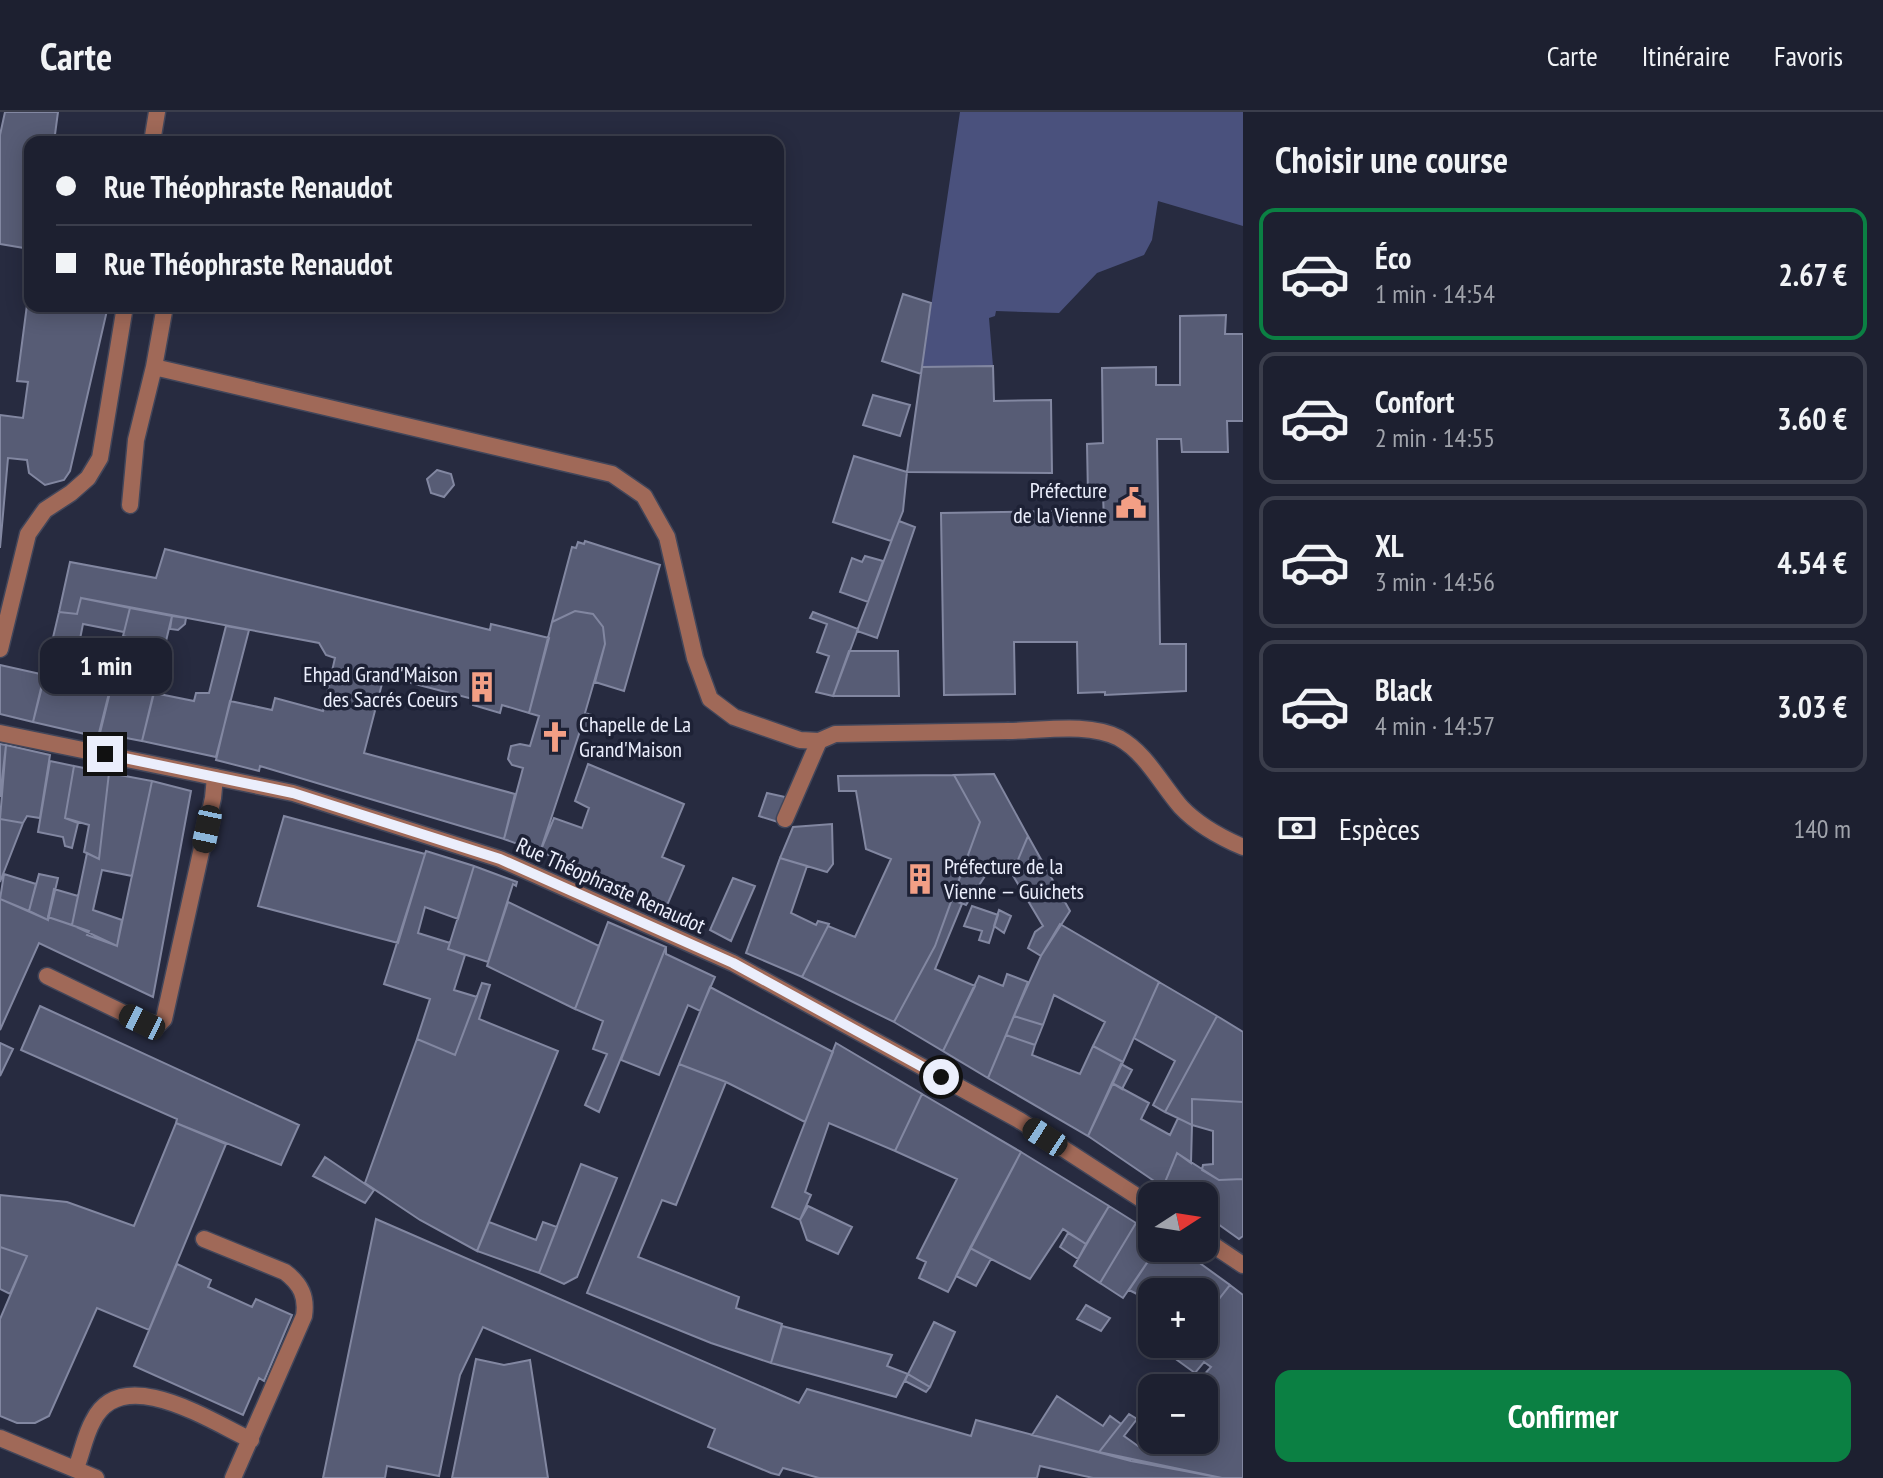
<!DOCTYPE html>
<html lang="fr">
<head>
<meta charset="utf-8">
<style>
  body { margin:0; font-family:"PT Sans Narrow",sans-serif; background:#2a2d3c; color:#f1f3f6; height:100vh; display:flex; flex-direction:column; font-size:30px; white-space:nowrap }
  * { box-sizing:border-box; margin:0 }
  p { font-size:26px; color:#a0a3ab }
  .icon { flex:none; width:44px; height:44px; fill:none; stroke:currentColor; stroke-width:2; stroke-linecap:round; stroke-linejoin:round }
  .map { position:relative; flex:1; overflow:hidden }
  .details { display:flex; flex-direction:column; background:#1d2030; width:640px }
  .details>* { flex:none }
  .banner { position:absolute; left:24px; top:24px; width:760px; height:176px; border-radius:16px; box-shadow:0 4px 20px #0003,0 0 0 2px #3b3e4c; display:grid; align-content:center; height:176px; padding:0 32px; background:#1d2030 }
  .needle { width:52px; rotate:78deg }
  .fabs { position:absolute; left:1138px; top:1070px; display:grid; gap:16px }
  .fabs a { display:grid; place-items:center; width:80px; height:80px; border-radius:16px; background:#1d2030; box-shadow:0 4px 20px #0003,0 0 0 2px #3b3e4c; font-size:40px }
  .end { position:absolute; width:36px; height:36px; margin:-18px; border:10px solid #ebeefc; background:#111; box-shadow:0 0 0 4px #111 }
  .from { border-radius:50% }
  .bubble { position:absolute; height:56px; border-radius:16px; background:#1d2030; box-shadow:0 4px 20px #0003,0 0 0 2px #3b3e4c; font-size:26px; font-weight:700; line-height:56px; text-align:center }
  .car { position:absolute; width:24px; height:48px; margin:-24px -12px; border-radius:10px; box-shadow:0 0 6px 2px #0007; background:linear-gradient(#222 24%,#8ab4d8 0 40%,#222 0 76%,#8ab4d8 0 86%,#222 0) }
  .banner b { display:flex; align-items:center; gap:28px; height:76px; font-size:30px }
  .banner b+b { border-top:2px solid #3b3e4c }
  .banner i { width:20px; height:20px; background:#f1f3f6 }
  ul { padding:0; list-style:none }
  li { display:flex; align-items:center; gap:24px; height:132px; margin:0 16px 12px; padding:0 16px; border:4px solid #3b3e4c; border-radius:16px }
  li div { flex:1 }
  li b { display:block; font-size:30px }
  li em { font-style:normal; font-weight:700 }
  li.current { border-color:#0b8043 }
  li>.icon { width:72px; height:72px; stroke-width:1.5 }
  h2 { padding:0 32px; font-size:36px; line-height:96px }
  .pay { display:flex; align-items:center; gap:20px; height:88px; padding:0 32px; font-size:30px }
  .pay p { margin-inline-start:auto }
  .action { display:flex; gap:16px; margin-top:auto; padding:16px 32px }
  .action a { flex:1; height:92px; border-radius:16px; background:#0b8043; color:#fff; font-size:32px; font-weight:700; line-height:92px; text-align:center }
  header { display:flex; align-items:center; gap:48px; box-sizing:border-box; height:112px; padding:0 40px; background:#1d2030; border-bottom:2px solid #3b3e4c }
  header strong { font-size:38px }
  nav { display:flex; gap:44px; margin-inline-start:auto; font-size:28px }
  main { display:flex; flex:1; min-height:0 }
  .map>svg:first-child { display:block }
  .green { fill:#4a517d }
  .building { fill:#575c75; stroke:#8287a1; stroke-width:2 }
  .lines { fill:none; stroke-linecap:round; stroke-linejoin:round }
  .service-casing { stroke:#42465a; stroke-width:19 }
  .minor-casing { stroke:#42465a; stroke-width:19 }
  .tertiary-casing { stroke:#42465a; stroke-width:19 }
  .service { stroke:#a06958; stroke-width:16 }
  .minor { stroke:#a06958; stroke-width:16 }
  .tertiary { stroke:#a06958; stroke-width:16 }
  .route { stroke:#ebeefc; stroke-width:10 }
  .labels { text-anchor:middle; stroke-width:7; stroke-linejoin:round; paint-order:stroke }
  .poi-label { font-size:22px; fill:#ebeefc; stroke:#1d2135; text-anchor:end }
  .street-label { font-size:22px; fill:#ebeefc; stroke:#1d2135 }
</style>
</head>
<body>
<header>
<strong>Carte</strong>
<nav><a>Carte</a><a>Itinéraire</a><a>Favoris</a></nav>
</header>
<main>
<div class="map">
<svg width="1243" height="1366" viewBox="0 0 1243 1366">
  <rect width="100%" height="100%" fill="#272b40"/>
  <path class="green" d="M960,0H1243V114L1158,89L1152,128L1144,143L1097,161L1059,201L996,199L995,204L989,206L993,254L922,255Z"/>
  <path class="building" d="M5,0H58L54,30H30V137L0,132V23Z
    M30,170V194H108L70,359L64,368L45,373L29,361L27,348L8,346L0,436V303L23,306L28,270L17,269Z
    M903,182L931,191L921,262L882,249Z
    M1226,203L1225,222H1243V309H1227L1228,340H1182L1181,327H1157L1160,532H1186V579L1105,583V580L1078,581L1077,530H1014L1015,582L944,583L941,401L1068,399V410H1104L1103,382L1088,383L1087,332L1103,331L1102,256L1156,255V273H1180V204Z
    M993,254L994,289L1051,288L1052,361L907,360L922,255Z
    M873,283L910,293L900,324L863,313Z
    M854,344L907,360L903,399L891,429L833,410Z
    M437,358L451,362L454,373L444,385L431,381L427,367Z
    M899,409L915,415L877,526L857,519Z
    M585,429L660,453L624,579L595,570L605,532L603,515L593,502L575,499L552,510L572,435L576,436L578,430L584,432Z
    M165,437L490,518L491,512L549,526L529,601L502,593L500,601L473,593V587L384,564L364,641L515,682L504,727L260,654L259,659L216,648L230,589L272,598L275,586L323,599L335,546L326,543L319,531L81,486L77,502L59,500L70,450L156,466Z
    M865,444L883,449L868,490L840,480L852,446L862,450Z
    M81,486L130,496L124,520L83,512L73,562L85,565L87,556L114,561L98,625L33,610L59,500L77,502Z
    M130,496L172,504L142,629L100,621L112,572L125,575L137,528L123,524Z
    M575,499L593,502L603,515L605,532L585,601L592,603L587,618L581,616L540,740L504,727L523,656L512,653L508,647L511,634L520,632L530,634L539,604L529,601L552,510Z
    M813,500L858,517L833,584L816,580L829,544L817,540L827,512L810,506Z
    M172,504L186,506L185,512L178,518L170,517Z
    M226,514L249,518L216,645L142,629L154,581L194,589L196,581H209Z
    M849,539H898L899,584H833Z
    M0,553L45,563L33,610L0,602Z
    M0,632L6,633L0,685Z
    M6,633L50,643L40,706L27,704L23,711L0,707Z
    M50,649L74,654L65,706L78,711L72,736L65,734L63,725L38,720Z
    M588,652L684,692L662,745L684,754L665,798L581,759L582,755L540,740L554,706L582,716L589,696L575,689Z
    M74,654L109,661L99,747L84,740L89,713L65,706Z
    M109,661L152,669L132,764L102,758L93,798L122,808L117,834L72,813L87,741L99,747Z
    M994,662L1028,724L1012,762L989,758L966,793L952,787L980,710L954,663Z
    M954,663L980,710L935,834L894,910L802,865L828,814L855,825L891,747L866,737L856,679H839L838,664Z
    M152,669L191,679L153,885L39,831L0,918V787L48,808V805L89,819L87,823L117,834Z
    M767,681L785,685L778,710L759,704Z
    M284,704L425,742L398,831L258,794Z
    M0,707L23,711L0,770Z
    M832,712L833,752L827,760L780,746L793,715Z
    M1028,724L1070,799L1041,844L1028,836L1035,820L1043,814L1012,762Z
    M426,739L474,754L458,807L425,795L418,821L450,831L448,837L465,843L454,878L477,885L455,943L417,927L430,887L384,872Z
    M780,746L807,754L791,801L816,813L818,809L829,812L802,865L746,841Z
    M474,754L517,770L516,774L513,772L488,850L448,837Z
    M4,762L36,772L29,799L0,787Z
    M39,762L58,766L48,808L29,799Z
    M733,766L755,774L731,829L710,818Z
    M54,777L78,784L72,813L48,805Z
    M952,787L962,792L935,857L975,874L943,939L894,910L935,834Z
    M508,790L599,834L575,897L487,854Z
    M972,794L998,803L989,831L979,828L982,819L964,814Z
    M999,798L1011,804L1004,821L994,814Z
    M608,810L666,835L599,1000L585,993L607,942L593,937L603,909L575,897Z
    M1060,812L1159,870L1123,950L1093,934L1105,910L1054,883L1043,913L1014,904L1041,844Z
    M666,835V842L715,865L700,899L688,893L659,963L621,948Z
    M1007,862L1028,870L988,966L943,939L979,864L1003,874Z
    M1159,870L1217,904L1165,1000L1153,993L1175,949L1134,926Z
    M482,871L490,873L479,907L558,939L477,1139L420,1108L365,1071L417,927L455,943Z
    M710,875L833,940L805,1010L726,970L679,952Z
    M40,894L299,1013L281,1053L176,1011L177,1007L21,938Z
    M1014,904L1043,913L1035,933L1006,923Z
    M1217,904L1243,920V990L1192,987V1013L1165,1000Z
    M1006,923L1035,933L1032,943L1080,962L1093,934L1123,950L1088,1024L988,966Z
    M0,931L13,937L0,964Z
    M836,931L922,982L895,1039L829,1011L805,1080L811,1083L800,1108L772,1095Z
    M679,952L726,970L676,1093L662,1088L638,1145L739,1185L736,1196L782,1212L771,1251L711,1231L587,1181Z
    M1121,952L1132,958L1122,977L1112,971Z
    M1112,971L1149,991L1141,1007L1170,1023L1178,1006L1192,1013L1191,1051L1177,1041L1163,1075L1088,1024Z
    M922,982L1021,1040L948,1180L919,1166L926,1150L917,1146L957,1067L895,1039Z
    M1192,987L1243,990V1067L1219,1068L1202,1058L1203,1053L1213,1052V1019L1192,1013Z
    M176,1011L226,1032L149,1218L97,1196L49,1304L35,1311H17L0,1304V1207L27,1144L0,1135V1083L67,1090L134,1114Z
    M1021,1040L1109,1094L1086,1132L1063,1117L1030,1167L970,1136Z
    M1177,1041L1219,1068L1243,1067V1124L1239,1127L1204,1102V1084H1177L1163,1075Z
    M325,1045L374,1078L365,1091L313,1064Z
    M581,1052L617,1066L577,1165L564,1172L539,1161Z
    M808,1094L852,1115L838,1142L807,1128L800,1108Z
    M1109,1094L1136,1111L1100,1171L1074,1154Z
    M376,1107L799,1291L807,1277L971,1324L976,1308L1131,1349L1222,1366H1093L1040,1354L1037,1366H819L783,1356L779,1363L771,1361L708,1335L715,1317L483,1215L460,1263L439,1364L387,1354L385,1366H323Z
    M489,1110L536,1128L543,1110L557,1115L539,1161L477,1139Z
    M1136,1111L1152,1120V1136H1157L1123,1186L1100,1171Z
    M1068,1121L1086,1132L1078,1147L1060,1135Z
    M0,1135L27,1144L10,1182L0,1177Z
    M970,1136L991,1147L976,1174L956,1164Z
    M1157,1136H1179L1230,1173L1204,1206V1180H1152V1199L1145,1196L1143,1185L1129,1178Z
    M177,1152L211,1168L208,1175L252,1195L256,1187L292,1203L264,1269L259,1266L243,1303L134,1254Z
    M1230,1173L1243,1183V1366H1222L1099,1340L1129,1302L1137,1307L1124,1324L1138,1334L1152,1319V1328H1204V1307L1208,1308L1204,1276H1192L1211,1255L1204,1250L1195,1261L1173,1245L1184,1232H1204V1206Z
    M1086,1193L1110,1206L1101,1219L1077,1207Z
    M934,1210L955,1220L930,1275L908,1262Z
    M782,1214L892,1243L887,1254L908,1262L896,1285L771,1251Z
    M1153,1232H1184L1173,1245Z
    M476,1247L504,1253L530,1248L548,1366H452Z
    M908,1262L930,1275L926,1280L905,1269Z
    M1057,1284L1103,1314L1110,1304L1121,1312L1099,1340L1032,1323Z"/>
  <g class="lines">
    <defs>
      <path id="service" d="M152,30L157,0
        M154,255L165,194
        M130,393L136,328L154,255L612,362L644,384L667,425L695,546L710,587L734,605L800,628L819,629
        M0,537L28,422L45,398L71,381L88,366L100,346L125,194
        M785,707L819,629L835,622L1008,619
        M47,864L142,910L159,912L164,907L213,686L215,665
        M204,1127L285,1160C301,1172 307,1185 304,1204L233,1366
        M0,1326L96,1366
        M76,1356C82,1341 85,1323 93,1309C122,1250 212,1310 251,1328"/>
      <path id="minor" d="M1008,619C1041,619 1088,610 1119,626C1146,641 1161,672 1181,695C1197,712 1222,726 1243,735"/>
      <path id="tertiary" d="M0,621L293,681L500,747L733,851L1019,1008L1152,1094
        M1204,1127L1243,1153"/>
    </defs>
    <use href="#service" class="service-casing"/>
    <use href="#minor" class="minor-casing"/>
    <use href="#tertiary" class="tertiary-casing"/>
    <use href="#service" class="service"/>
    <use href="#minor" class="minor"/>
    <use href="#tertiary" class="tertiary"/>
  </g>
  <g class="lines">
    <path class="route" d="M105,642L293,681L500,747L733,851L941,965"/>
  </g>
  <defs>
    <symbol id="civic-bare" viewBox="-9 -9 18 18"><path d="M-.6-6.5H3V-4.5H.6V-3L4-1V1h2V6H-6V1h2V-1L-.6-3ZM-1.2 2.5V6h2.4V2.5Z" fill="#f39f85" stroke="#1d2135" stroke-width="2.5" paint-order="stroke"/></symbol>
    <symbol id="building-bare" viewBox="-9 -9 18 18"><path d="M-4-6H4V6H1V3H-1V6H-4ZM-2.5-4.3h1.7v1.8h-1.7ZM.8-4.3h1.7v1.8H.8ZM-2.5-1h1.7V.8h-1.7ZM.8-1h1.7V.8H.8Z" fill="#f39f85" stroke="#1d2135" stroke-width="2.5" paint-order="stroke"/></symbol>
    <symbol id="church-bare" viewBox="-9 -9 18 18"><path d="M-1.2-6h2.4v3.5h3.3v2.4h-3.3V6h-2.4V-.1h-3.3v-2.4h3.3Z" fill="#f39f85" stroke="#1d2135" stroke-width="2.5" paint-order="stroke"/></symbol>
  </defs>
  <g fill-rule="evenodd">
    <use href="#civic-bare" x="1109" y="369" width="44" height="44"/>
    <use href="#building-bare" x="460" y="553" width="44" height="44"/>
    <use href="#church-bare" x="533" y="603" width="44" height="44"/>
    <use href="#building-bare" x="898" y="745" width="44" height="44"/>
  </g>
  <g class="labels">
    <g class="poi-label">
      <text x="1107" y="386">Préfecture<tspan x="1107" dy="25">de la Vienne</tspan></text>
      <text x="458" y="570">Ehpad Grand'Maison<tspan x="458" dy="25">des Sacrés Coeurs</tspan></text>
      <text x="579" y="620" text-anchor="start">Chapelle de La<tspan x="579" dy="25">Grand'Maison</tspan></text>
      <text x="944" y="762" text-anchor="start">Préfecture de la<tspan x="944" dy="25">Vienne — Guichets</tspan></text>
    </g>
    <g class="street-label">
      <text transform="translate(611 773) rotate(24)" y="8">Rue Théophraste Renaudot</text>
    </g>
  </g>
</svg>
<div class="fabs">
<a><svg class="needle" viewBox="-14 -14 28 28"><path d="M0-13l5 13h-10z" fill="#e53935"/><path d="M0 13l5-13h-10z" fill="#a0a3ab"/></svg></a>
<a>+</a>
<a>−</a>
</div>
<i class="end from" style="left:941px;top:965px"></i>
<i class="end" style="left:105px;top:642px"></i>
<div class="bubble" style="left:40px;top:526px;width:132px">1 min</div>
<i class="car" style="left:207px;top:717px;rotate:192deg"></i>
<i class="car" style="left:142px;top:910px;rotate:296deg"></i>
<i class="car" style="left:1045px;top:1025px;rotate:303deg"></i>
<div class="banner">
<b><i class="from"></i>Rue Théophraste Renaudot</b>
<b><i></i>Rue Théophraste Renaudot</b>
</div>
</div>
<section class="details">
<h2>Choisir une course</h2>
<ul>
<li class="current"><svg class="icon" aria-label="car" viewBox="0 0 24 24"><path d="M5 17H2v-5l4-1 3-4h7l3 4 3 1v5h-3M9 17h6M6 11h13"/><circle cx="7" cy="17" r="2"/><circle cx="17" cy="17" r="2"/></svg><div><b>Éco</b><p>1 min · 14:54</p></div><em>2.67 €</em></li>
<li><svg class="icon" aria-label="car" viewBox="0 0 24 24"><path d="M5 17H2v-5l4-1 3-4h7l3 4 3 1v5h-3M9 17h6M6 11h13"/><circle cx="7" cy="17" r="2"/><circle cx="17" cy="17" r="2"/></svg><div><b>Confort</b><p>2 min · 14:55</p></div><em>3.60 €</em></li>
<li><svg class="icon" aria-label="car" viewBox="0 0 24 24"><path d="M5 17H2v-5l4-1 3-4h7l3 4 3 1v5h-3M9 17h6M6 11h13"/><circle cx="7" cy="17" r="2"/><circle cx="17" cy="17" r="2"/></svg><div><b>XL</b><p>3 min · 14:56</p></div><em>4.54 €</em></li>
<li><svg class="icon" aria-label="car" viewBox="0 0 24 24"><path d="M5 17H2v-5l4-1 3-4h7l3 4 3 1v5h-3M9 17h6M6 11h13"/><circle cx="7" cy="17" r="2"/><circle cx="17" cy="17" r="2"/></svg><div><b>Black</b><p>4 min · 14:57</p></div><em>3.03 €</em></li>
</ul>
<div class="pay"><svg class="icon" aria-label="cash" viewBox="0 0 24 24"><path d="M3 7h18v10H3z"/><circle cx="12" cy="12" r="2"/></svg>Espèces<p>140 m</p></div>
<div class="action"><a>Confirmer</a></div>
</section>
</main>
</body>
</html>
